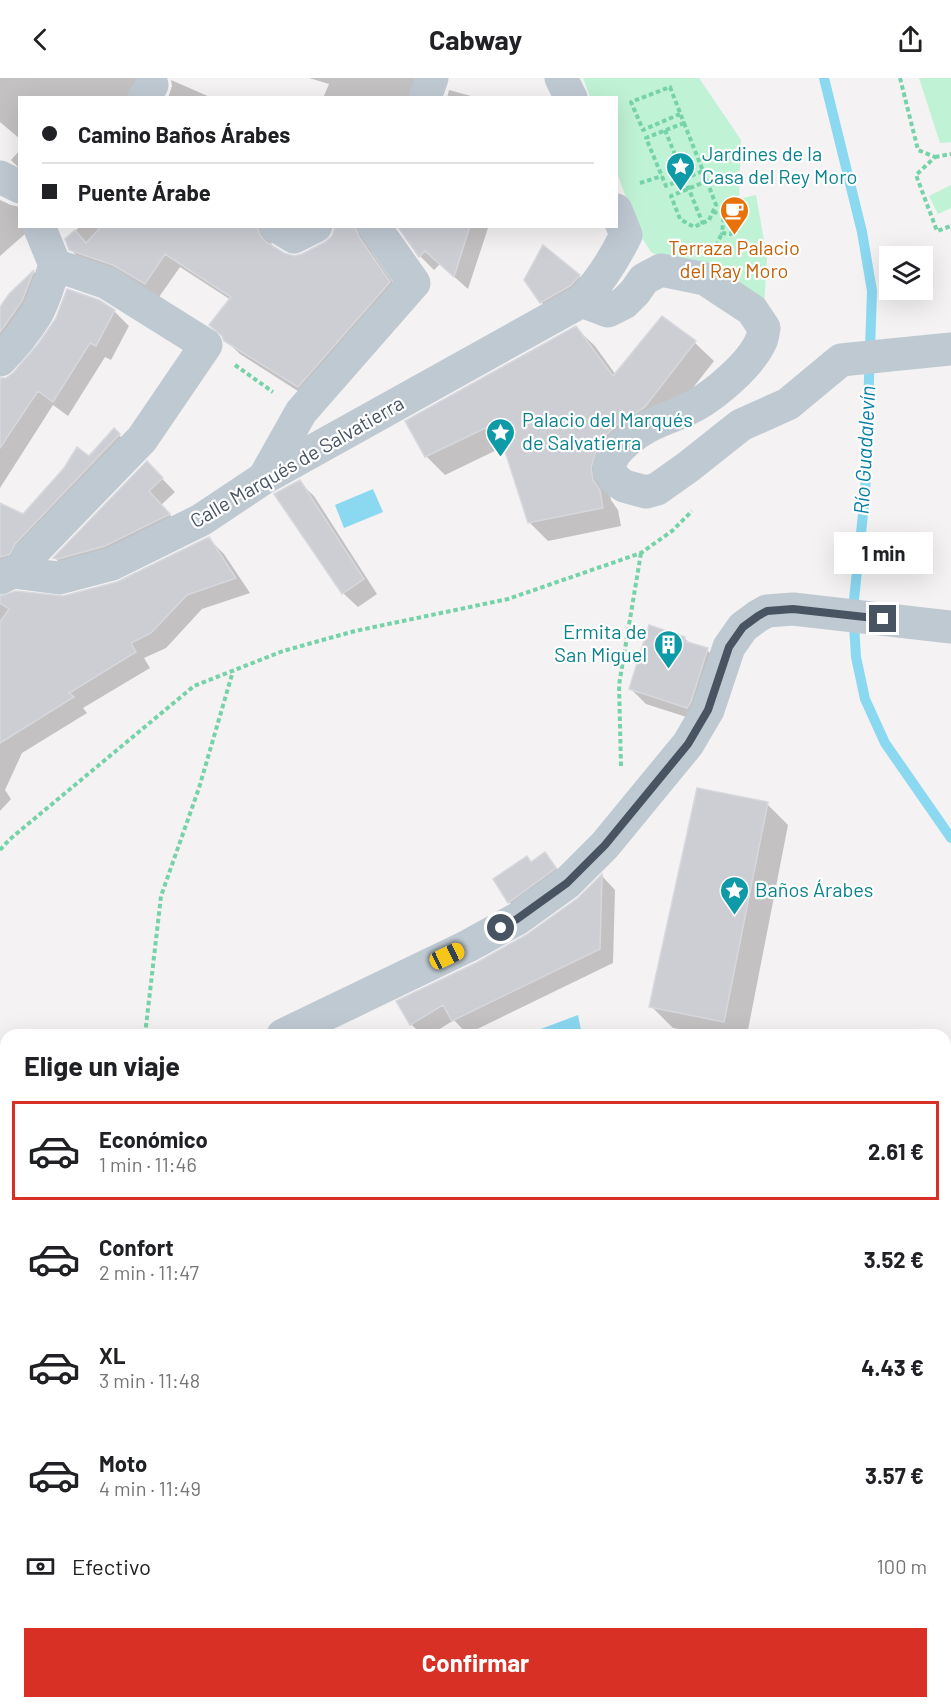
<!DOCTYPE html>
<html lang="es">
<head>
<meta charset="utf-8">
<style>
  body { margin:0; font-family:Barlow,sans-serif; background:#f2f2f2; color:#202124; height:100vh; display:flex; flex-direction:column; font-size:22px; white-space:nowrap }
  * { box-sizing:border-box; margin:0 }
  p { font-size:20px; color:#757577 }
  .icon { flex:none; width:33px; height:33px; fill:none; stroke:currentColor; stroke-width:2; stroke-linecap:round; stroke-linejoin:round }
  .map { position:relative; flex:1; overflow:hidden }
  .panel { position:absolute; left:0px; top:951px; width:951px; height:680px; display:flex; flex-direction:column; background:#fff; border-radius:18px 18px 0 0; box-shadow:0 6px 24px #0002 }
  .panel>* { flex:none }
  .banner { position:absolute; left:18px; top:18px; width:600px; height:132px; border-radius:0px; box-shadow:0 6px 24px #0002; display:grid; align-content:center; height:132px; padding:0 24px; background:#fff }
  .controls { position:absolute; left:879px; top:168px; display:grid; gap:12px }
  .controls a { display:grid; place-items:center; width:54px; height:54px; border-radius:0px; background:#fff; box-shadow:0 6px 24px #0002; font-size:30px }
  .end { position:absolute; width:27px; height:27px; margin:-14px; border:8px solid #485461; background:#fff; box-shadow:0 0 0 3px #fff }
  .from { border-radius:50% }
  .bubble { position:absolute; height:42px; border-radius:0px; background:#fff; box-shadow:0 6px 24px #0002; font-size:20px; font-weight:700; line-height:42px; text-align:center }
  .car { position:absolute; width:18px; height:36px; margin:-18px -9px; border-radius:8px; box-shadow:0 0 4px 2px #0007; background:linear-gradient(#f5c518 24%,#345 0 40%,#f5c518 0 76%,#345 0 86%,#f5c518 0) }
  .banner b { display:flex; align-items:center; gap:21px; height:57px; font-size:22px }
  .banner b+b { border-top:2px solid #e0e0e0 }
  .banner i { width:15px; height:15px; background:#202124 }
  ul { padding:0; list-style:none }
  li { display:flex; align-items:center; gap:18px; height:99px; margin:0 12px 9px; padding:0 12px; border:3px solid transparent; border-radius:0px }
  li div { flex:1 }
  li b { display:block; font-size:22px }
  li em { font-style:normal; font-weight:700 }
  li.active { border-color:#d93025 }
  li>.icon { width:54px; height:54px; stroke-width:1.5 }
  h2 { padding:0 24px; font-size:27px; line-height:72px }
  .pay { display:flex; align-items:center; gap:15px; height:66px; padding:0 24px; font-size:22px }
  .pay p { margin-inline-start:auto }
  .primary-button { display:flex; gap:12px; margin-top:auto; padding:12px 24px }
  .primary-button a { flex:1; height:69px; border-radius:0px; background:#d93025; color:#fff; font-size:24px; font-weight:700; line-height:69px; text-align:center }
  header { display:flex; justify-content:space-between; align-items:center; height:78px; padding:0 24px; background:#fff; font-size:27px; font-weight:700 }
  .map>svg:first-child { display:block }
  .green { fill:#c0f2d5 }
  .water { fill:#8bd8f1 }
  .shadow { fill:#0003 }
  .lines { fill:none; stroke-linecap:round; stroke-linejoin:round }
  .stream { stroke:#8bd8f1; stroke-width:10 }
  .building { fill:#ccced4; stroke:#d6d8dd; stroke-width:1.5 }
  .path { stroke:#76d3a9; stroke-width:4; stroke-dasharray:4.5 3; stroke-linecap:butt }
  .minor { stroke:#bfc9d2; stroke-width:33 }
  .route { stroke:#485461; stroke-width:8 }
  .labels { text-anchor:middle; stroke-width:4.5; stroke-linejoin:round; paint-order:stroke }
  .culture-label { font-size:20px; fill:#0d838f; stroke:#fff; text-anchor:start }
  .food-label { font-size:20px; fill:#c56008; stroke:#fff }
  .street-label { font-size:20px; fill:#485461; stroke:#fff }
  .water-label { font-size:21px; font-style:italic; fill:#067fa6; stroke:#fff }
</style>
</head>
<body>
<header><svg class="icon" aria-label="back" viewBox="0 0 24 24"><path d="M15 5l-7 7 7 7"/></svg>Cabway<svg class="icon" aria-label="share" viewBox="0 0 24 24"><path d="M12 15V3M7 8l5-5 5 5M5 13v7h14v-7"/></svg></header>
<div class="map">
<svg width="951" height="1630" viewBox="0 0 951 1630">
  <rect width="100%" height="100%" fill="#f4f2f2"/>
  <path class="green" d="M583,0H699L741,62L739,121L756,117L767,180L764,229L651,174L640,157L617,95L616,20L590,19Z
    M919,0H951V64L940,65Z
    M951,107V130L938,136L929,118Z
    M203,1624H321V1625L312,1630H200Z"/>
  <path class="water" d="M373,411L383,434L344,450L335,427Z
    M578,937L582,957H540L538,952Z"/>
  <path class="shadow" d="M0,0H156L150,20H20V61L0,44Z
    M309,0H434L424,20H323L329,6Z
    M171,2L210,19V20H168L172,8Z
    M449,12L471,18L472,20H447Z
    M20,72V91L11,82Z
    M0,122L11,127L20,129V148H34L0,178Z
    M80,148H278L271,163L272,169L284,176L294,179L303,177L333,160L336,148H376L369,164L372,174L403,219L312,322L240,276L225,262L231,222L180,189L159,219L85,186L70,171L67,162Z
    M399,148H487L488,150L468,211L440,186L434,192L420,178Z
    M34,194L40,200L0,269V231L10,217Z
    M579,198L593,212L556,239L541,224Z
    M114,233L129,248L111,282L105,279L68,338L53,327L0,410V302H5Z
    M662,240L695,265L714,283L663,348L612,394L609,408L611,422L618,432L621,448L548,463L529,444L505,368L445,397L426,378L576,250L595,268L616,297Z
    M114,352L134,372L0,503V426L24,438L89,380Z
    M147,385L175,414L161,427L182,450L67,493L55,480Z
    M299,404L314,418L377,516L358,529L343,515Z
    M209,461L224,476L250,515L202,531L166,570L144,580L150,590L83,630L87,635L22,675L5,712L11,721L0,733V520H64L121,504Z
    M684,560L692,567L707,572L722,587L702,644L646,626L631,611Z
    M767,726L788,747L747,957H709L673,950L651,928Z
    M545,776L552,783L562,798L516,831L509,824L532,785Z
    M602,798L615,812L613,885L467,956L454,942L430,957H422L411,946L398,924L477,886L527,859L579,821Z"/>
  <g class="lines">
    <path class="stream" d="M824,0L862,154L872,213L865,417L853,531L856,579L865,621L885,665L951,760
      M945,1002L951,982
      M219,1630L222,1624"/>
  </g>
  <path class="building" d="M102,148H257L260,157L266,164L284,175L294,178L302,176L325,164L332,158L335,148H355L359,159L390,204L298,309L224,263L222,258L209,247L231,219L165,176L145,206L113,187L69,172L65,161L75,152L86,165Z
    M397,148H470L454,199L425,173L419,179Z
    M543,167L580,197L570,208L540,225L524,202Z
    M34,192L22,223L0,254V229L9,216Z
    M67,211L99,222L115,232L96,268L90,265L53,324L38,313L0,370V300H6L13,295L38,266L56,240Z
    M662,238L696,263L645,329L617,347L604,359L597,369L591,390L593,402L600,412L603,430L528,445L496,345L425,379L405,343L576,248L613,298Z
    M114,350L120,356L15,466L10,476L0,479V425L23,436L64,390L77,369L89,378Z
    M147,383L163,400L149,413L170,436L105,468L58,481L53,480Z
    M300,402L364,501L342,516L274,416Z
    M209,459L236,500L187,517L151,555L131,565L136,574L69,615L74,619L0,665V544L9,531L0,525V518L16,513L63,518L117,504Z
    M649,547L685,559L684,563L708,570L691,624L687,630L629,611Z
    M697,710L768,724L724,944L649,929Z
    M545,774L556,790L508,825L493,801L527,778L531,784Z
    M602,796L600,871L452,943L443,927L410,947L396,923L476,885L526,857L578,820Z"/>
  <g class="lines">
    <path class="path" d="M900,0L918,72L935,79L916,97L937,153L951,148
      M680,36L643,52L631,24L670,9L684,45
      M684,45L703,93L666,108L646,60Z
      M665,52L703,146
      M935,79L951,76
      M707,103L716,127L709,142L694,149L680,141L671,118Z
      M640,105L662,98
      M713,134L724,136L722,155L731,156L732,143
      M716,168L722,155
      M235,287L273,314
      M621,688L619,607L641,475
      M0,772L10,761L194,608L283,573L355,553L508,521L641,475L672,453L692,433
      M145,957L161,818L199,710L233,593
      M0,1135L6,1131
      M945,1208L951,1201
      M945,1266H951
      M289,1630L294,1624
      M413,1630L424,1624"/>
    <path class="minor" d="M561,0L571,20
      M144,20L152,7
      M425,20L432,0
      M0,99L20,109
      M276,148L294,159L316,148
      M582,223L608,233L624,225L635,214L644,201L661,192L705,201L752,232L764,250C763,254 763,259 761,263C751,286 716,316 694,328C670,341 651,343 628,362C617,372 611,377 609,392L615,401L624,408L646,414L657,411L688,389L741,347L788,326L841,282L951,271
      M0,282C13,269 26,253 36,237C45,222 49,204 55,187
      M264,400L301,334L414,205L374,148
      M28,479L142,361L206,267L107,205L55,187L39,148
      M0,500L13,494L59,500L112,486L201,442L264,400L582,223C600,203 614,182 626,157L616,132
      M283,957L468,868L517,841L567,805L605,767L688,666L708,632L729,569L743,549L758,538L767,533L793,531L951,549
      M0,1327L6,1319"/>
  </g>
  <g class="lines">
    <path class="route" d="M501,850L517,841L567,805L605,767L688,666L708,632L729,569L743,549L758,538L767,533L793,531L883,541"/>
  </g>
  <defs>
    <symbol id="sight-pin" viewBox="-11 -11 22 30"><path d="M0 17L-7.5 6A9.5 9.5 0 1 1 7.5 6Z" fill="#0f9aa8" stroke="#fff"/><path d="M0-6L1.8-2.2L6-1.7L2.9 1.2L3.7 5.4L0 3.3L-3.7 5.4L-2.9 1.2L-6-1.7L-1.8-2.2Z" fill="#fff"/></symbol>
    <symbol id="cafe-pin" viewBox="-11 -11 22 30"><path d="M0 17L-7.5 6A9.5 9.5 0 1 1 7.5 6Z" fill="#e8710a" stroke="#fff"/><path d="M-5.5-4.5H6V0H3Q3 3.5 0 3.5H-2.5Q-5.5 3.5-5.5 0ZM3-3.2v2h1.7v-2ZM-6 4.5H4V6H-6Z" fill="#fff"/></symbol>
    <symbol id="building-pin" viewBox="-11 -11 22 30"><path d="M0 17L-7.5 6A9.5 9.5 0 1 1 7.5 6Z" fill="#0f9aa8" stroke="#fff"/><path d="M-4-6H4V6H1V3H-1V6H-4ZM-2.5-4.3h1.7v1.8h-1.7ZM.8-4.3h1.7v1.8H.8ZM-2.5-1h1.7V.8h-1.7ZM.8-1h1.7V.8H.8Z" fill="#fff"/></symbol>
  </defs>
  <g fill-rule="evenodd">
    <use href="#sight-pin" x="664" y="72" width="33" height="45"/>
    <use href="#cafe-pin" x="718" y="116" width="33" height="45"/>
    <use href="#sight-pin" x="484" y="338" width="33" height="45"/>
    <use href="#building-pin" x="652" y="550" width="33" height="45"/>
    <use href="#sight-pin" x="718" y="796" width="33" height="45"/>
  </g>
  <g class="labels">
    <g class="culture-label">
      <text x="702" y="83">Jardines de la<tspan x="702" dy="23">Casa del Rey Moro</tspan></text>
      <text x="522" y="349">Palacio del Marqués<tspan x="522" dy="23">de Salvatierra</tspan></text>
      <text x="647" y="561" text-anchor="end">Ermita de<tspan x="647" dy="23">San Miguel</tspan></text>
      <text x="755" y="819">Baños Árabes</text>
    </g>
    <g class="food-label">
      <text x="734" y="177">Terraza Palacio<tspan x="734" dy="23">del Ray Moro</tspan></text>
    </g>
    <g class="street-label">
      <text transform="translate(297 384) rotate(-30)" y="7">Calle Marqués de Salvatierra</text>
    </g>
    <g class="water-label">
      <text transform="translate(865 372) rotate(-87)" y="7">Río Guadalevín</text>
    </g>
  </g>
</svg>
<div class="controls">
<a><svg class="icon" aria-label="layers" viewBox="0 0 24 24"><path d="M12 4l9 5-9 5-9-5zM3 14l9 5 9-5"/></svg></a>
</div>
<i class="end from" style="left:501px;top:850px"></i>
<i class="end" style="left:883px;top:541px"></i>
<div class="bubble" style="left:834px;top:454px;width:99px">1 min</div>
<i class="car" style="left:447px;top:878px;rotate:65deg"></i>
<div class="banner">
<b><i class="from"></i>Camino Baños Árabes</b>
<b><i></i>Puente Árabe</b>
</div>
<section class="panel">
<h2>Elige un viaje</h2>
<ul>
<li class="active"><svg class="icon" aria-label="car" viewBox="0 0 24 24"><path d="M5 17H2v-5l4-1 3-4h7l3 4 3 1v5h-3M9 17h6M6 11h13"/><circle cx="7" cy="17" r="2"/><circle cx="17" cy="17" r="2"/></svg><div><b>Económico</b><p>1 min · 11:46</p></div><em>2.61 €</em></li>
<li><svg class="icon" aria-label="car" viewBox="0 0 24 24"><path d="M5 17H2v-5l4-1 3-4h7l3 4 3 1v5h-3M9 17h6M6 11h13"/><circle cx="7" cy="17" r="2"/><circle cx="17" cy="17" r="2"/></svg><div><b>Confort</b><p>2 min · 11:47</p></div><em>3.52 €</em></li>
<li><svg class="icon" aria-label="car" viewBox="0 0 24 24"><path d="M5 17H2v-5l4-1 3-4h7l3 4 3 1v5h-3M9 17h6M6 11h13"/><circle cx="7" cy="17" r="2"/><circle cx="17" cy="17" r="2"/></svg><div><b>XL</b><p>3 min · 11:48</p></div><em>4.43 €</em></li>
<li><svg class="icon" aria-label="car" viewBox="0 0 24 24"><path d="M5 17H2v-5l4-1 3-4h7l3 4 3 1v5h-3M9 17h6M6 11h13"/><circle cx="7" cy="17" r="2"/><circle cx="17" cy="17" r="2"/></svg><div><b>Moto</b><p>4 min · 11:49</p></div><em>3.57 €</em></li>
</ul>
<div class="pay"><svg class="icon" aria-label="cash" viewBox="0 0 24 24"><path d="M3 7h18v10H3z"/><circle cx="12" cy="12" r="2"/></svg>Efectivo<p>100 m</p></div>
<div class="primary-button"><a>Confirmar</a></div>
</section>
</div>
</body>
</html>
